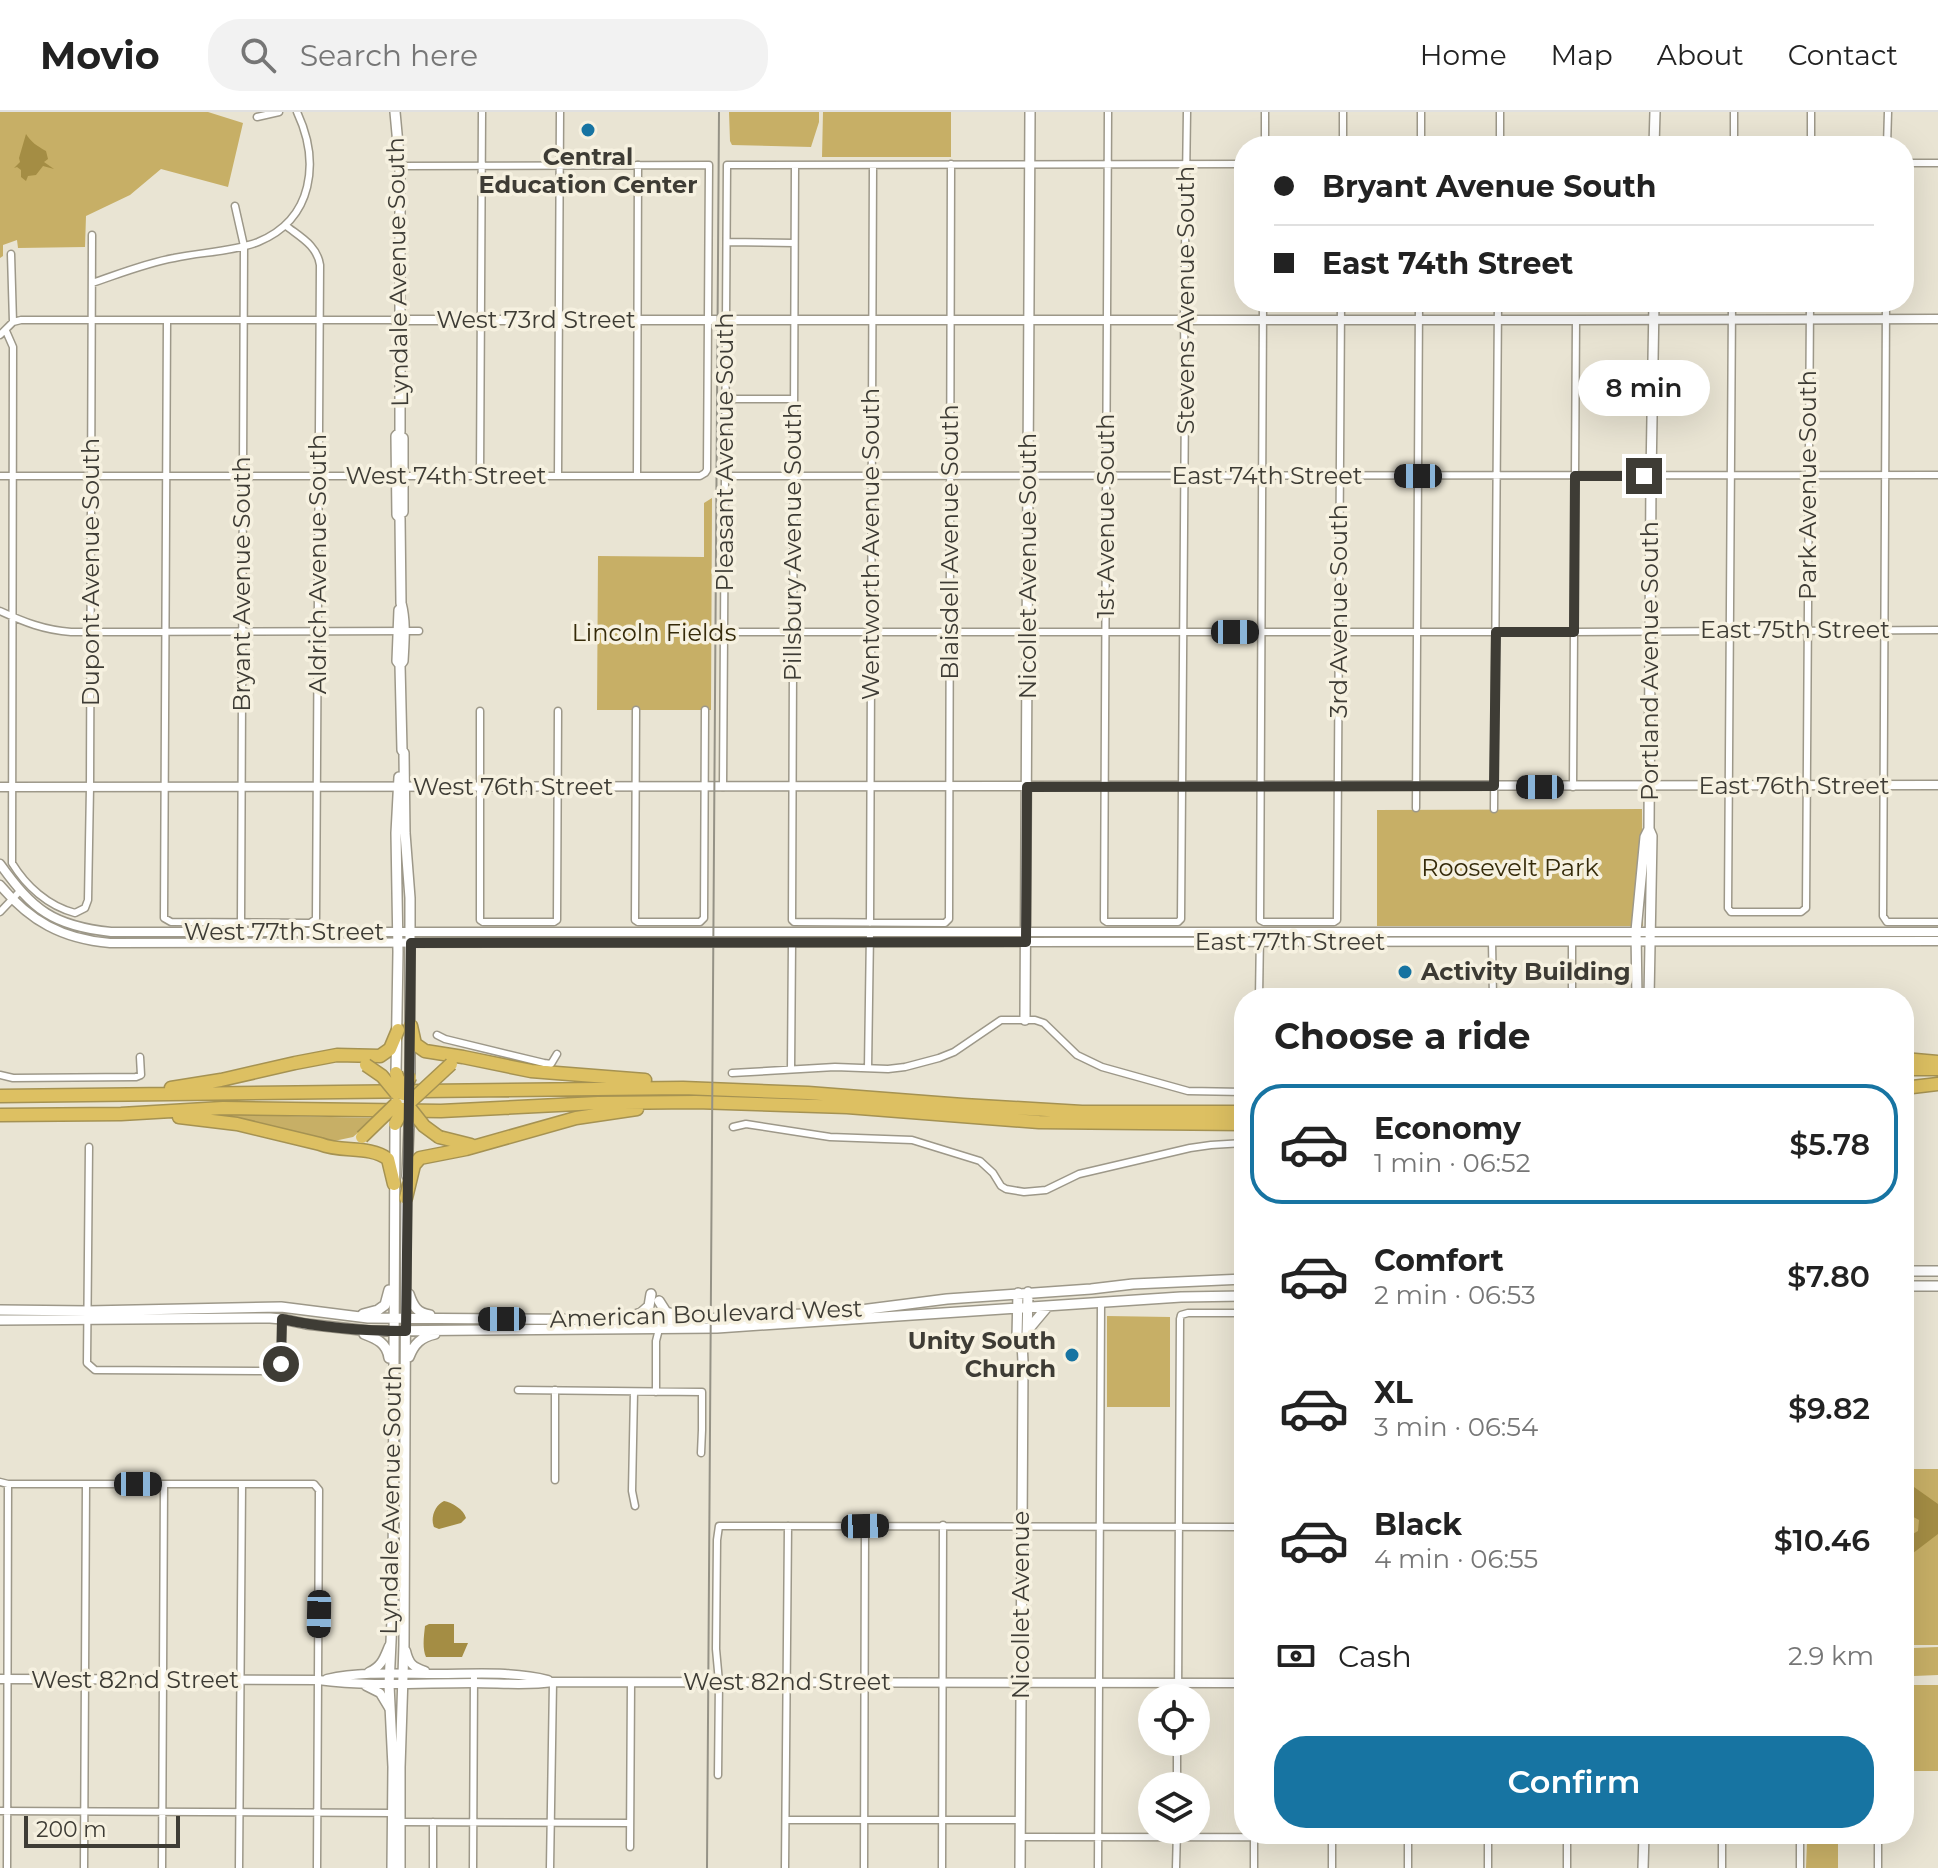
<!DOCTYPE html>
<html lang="en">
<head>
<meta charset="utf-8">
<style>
  body { margin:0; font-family:Montserrat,sans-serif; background:#f2f2f2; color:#222; height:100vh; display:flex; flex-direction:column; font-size:30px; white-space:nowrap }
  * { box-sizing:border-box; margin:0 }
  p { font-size:26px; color:#767676 }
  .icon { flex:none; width:44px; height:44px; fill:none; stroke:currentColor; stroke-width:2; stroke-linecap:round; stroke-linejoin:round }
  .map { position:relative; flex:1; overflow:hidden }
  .panel { position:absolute; left:1234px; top:876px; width:680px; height:856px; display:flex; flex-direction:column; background:#fff; border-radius:32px; box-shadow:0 8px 32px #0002 }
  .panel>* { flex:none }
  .top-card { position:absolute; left:1234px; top:24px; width:680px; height:176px; border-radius:32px; box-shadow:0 8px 32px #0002; display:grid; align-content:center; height:176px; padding:0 40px; background:#fff }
  .controls { position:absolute; left:1138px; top:1572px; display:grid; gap:16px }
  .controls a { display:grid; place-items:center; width:72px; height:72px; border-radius:50%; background:#fff; box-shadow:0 8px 32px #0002; font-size:40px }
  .scale { position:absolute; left:24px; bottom:20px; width:156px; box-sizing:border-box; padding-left:8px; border:4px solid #3e3c35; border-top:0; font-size:22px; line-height:28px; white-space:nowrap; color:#3e3c35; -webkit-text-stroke:6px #f6f1e0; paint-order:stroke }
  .end { position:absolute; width:36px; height:36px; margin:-18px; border:10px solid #3e3c35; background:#fff; box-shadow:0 0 0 4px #fff }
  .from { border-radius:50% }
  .bubble { position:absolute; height:56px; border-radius:28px; background:#fff; box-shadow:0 8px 32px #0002; font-size:26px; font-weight:600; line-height:56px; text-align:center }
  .car { position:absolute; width:24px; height:48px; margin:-24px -12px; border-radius:10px; box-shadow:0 0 6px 2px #0007; background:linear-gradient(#222 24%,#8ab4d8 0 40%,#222 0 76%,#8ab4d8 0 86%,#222 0) }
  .top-card b { display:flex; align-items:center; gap:28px; height:76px; font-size:30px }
  .top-card b+b { border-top:2px solid #e0e0e0 }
  .top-card i { width:20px; height:20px; background:#222 }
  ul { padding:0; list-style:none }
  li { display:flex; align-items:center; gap:24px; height:120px; margin:0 16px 12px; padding:0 24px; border:4px solid transparent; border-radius:32px }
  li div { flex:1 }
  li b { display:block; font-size:30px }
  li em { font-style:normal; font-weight:600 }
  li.selected { border-color:#1774a2 }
  li>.icon { width:72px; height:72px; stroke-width:1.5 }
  h2 { padding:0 40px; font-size:36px; line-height:96px }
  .pay { display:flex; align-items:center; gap:20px; height:88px; padding:0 40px; font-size:30px }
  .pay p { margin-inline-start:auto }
  .cta { display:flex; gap:16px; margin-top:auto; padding:16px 40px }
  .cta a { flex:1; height:92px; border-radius:32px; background:#1774a2; color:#fff; font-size:32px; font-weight:600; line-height:92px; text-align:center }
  header { display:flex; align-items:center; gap:48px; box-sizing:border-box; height:112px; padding:0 40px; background:#fff; border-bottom:2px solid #e0e0e0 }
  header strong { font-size:38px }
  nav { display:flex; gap:44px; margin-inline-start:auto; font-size:28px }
  .search { width:560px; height:72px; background:#f2f2f2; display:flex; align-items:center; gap:20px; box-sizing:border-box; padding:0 28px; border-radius:32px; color:#767676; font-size:30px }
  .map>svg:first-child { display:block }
  .green { fill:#c7af66 }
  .water { fill:#a48d44 }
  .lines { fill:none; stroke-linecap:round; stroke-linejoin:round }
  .minor-casing { stroke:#9d9889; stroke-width:9 }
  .tertiary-casing { stroke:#9d9889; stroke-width:11 }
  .secondary-casing { stroke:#9d9889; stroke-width:12 }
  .motorway-casing { stroke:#a59252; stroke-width:15 }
  .minor { stroke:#fff; stroke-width:6 }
  .tertiary { stroke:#fff; stroke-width:8 }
  .secondary { stroke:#fff; stroke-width:9 }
  .motorway { stroke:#ddc062; stroke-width:12 }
  .rail { stroke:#959286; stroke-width:2 }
  .secondary-bridge-casing { stroke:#9d9889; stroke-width:12; stroke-linecap:butt }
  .motorway-bridge-casing { stroke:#a59252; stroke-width:15; stroke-linecap:butt }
  .secondary-bridge { stroke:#fff; stroke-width:9 }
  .motorway-bridge { stroke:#ddc062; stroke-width:12 }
  .route { stroke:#3e3c35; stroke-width:10 }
  .poi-dot { fill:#1774a2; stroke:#f6f1e0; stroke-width:3 }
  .labels { text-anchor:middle; stroke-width:7; stroke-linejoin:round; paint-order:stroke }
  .poi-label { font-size:24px; font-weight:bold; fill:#3e3c35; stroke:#f6f1e0 }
  .street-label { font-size:24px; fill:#3e3c35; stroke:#f6f1e0 }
  .park-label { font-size:24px; fill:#352a09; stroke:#f6f1e0 }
</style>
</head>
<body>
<header>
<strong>Movio</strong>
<div class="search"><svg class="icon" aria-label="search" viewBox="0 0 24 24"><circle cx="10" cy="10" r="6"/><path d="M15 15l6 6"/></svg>Search here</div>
<nav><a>Home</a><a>Map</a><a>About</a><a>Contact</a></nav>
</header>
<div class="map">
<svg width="1938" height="1756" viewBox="0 0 1938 1756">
  <rect width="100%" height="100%" fill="#e9e4d3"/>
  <path class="green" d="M0,0H208L243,11L228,75L161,57L130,83L86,104L85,135L18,136L17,128L3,133V144L0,146Z
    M729,0H819V10L811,35L732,33L730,29Z
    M823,0H951V45H822Z
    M712,386L711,598H597L598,444L704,445V391Z
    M1642,697L1643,814H1377V698Z
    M1359,876H1430V886H1359Z
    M196,1002L375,1006L353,1025L334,1029Z
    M1107,1204L1170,1205V1295H1107Z
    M1904,1357H1938V1533H1904Z
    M1938,1535V1563L1914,1564L1913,1536Z
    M1910,1573H1938V1659H1909Z
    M1807,1730H1838V1756H1806Z"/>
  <path class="water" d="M26,22C31,30 37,34 46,39L48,47L44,50L54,57L43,54L36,63L28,64L26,69L21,65V58L17,55L14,56L20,50L19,46Z
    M1904,1372L1914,1375L1938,1392V1422L1904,1448V1427L1918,1419L1919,1408L1904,1400Z
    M444,1389C452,1390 464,1398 466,1406L461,1411L439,1417L434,1415C430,1406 435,1393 444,1389Z
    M429,1512H454V1531H468L462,1545H426C422,1536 424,1524 425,1514Z"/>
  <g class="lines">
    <defs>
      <path id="minor" d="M1108,0L1104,808L1107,810H1178L1181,807L1185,286L1184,208L1187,0
        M257,5L279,0
        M1265,34V0
        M1343,34V0
        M1421,34V0
        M1500,34V0
        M1734,34V0
        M1811,34V0
        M1887,34L1888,0
        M1904,51H1938
        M795,53L792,808L794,810L945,811L949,807L951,52
        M235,94L244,134L241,810
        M727,130L794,131
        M11,142L13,210
        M92,171C119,162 146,151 174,146C201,140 232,140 258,130C314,107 320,49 297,0
        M1263,190L1260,808L1264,810H1334L1337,808L1341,190
        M1732,190L1728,796L1731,800H1801L1806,796L1810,190
        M1886,190L1883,804L1887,810H1938
        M167,208L164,806L171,810L310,811L316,807L320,153C317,133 300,125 285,113
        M6,219L13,235L12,751C26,774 48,794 75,801L85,796L88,788L90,675L92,123
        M0,223L13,210L21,208H400
        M725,287H794
        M0,364H700L705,361L707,358L709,53L400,54
        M480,364L482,0
        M558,364L560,0
        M637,364L638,53
        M726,364L1938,363
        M0,499C24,510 44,518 71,520L419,519
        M723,520H1574L1938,518
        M636,598L635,808L638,810H700L704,806L705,598
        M480,599V808L483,810H554L557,808L558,599
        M723,675L727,53L1244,52
        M1573,675L1576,208
        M1416,696L1419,190
        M1494,697L1498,190
        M0,800L20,779
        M870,811L873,53
        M1492,830L1493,886
        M1259,886L1260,821
        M1572,886V830
        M437,923L445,927L544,951L551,952L557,942
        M868,956L870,820
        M791,957L792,831
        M732,961L835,955L888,957L905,955L939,946L954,940L1001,908H1035L1044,911L1077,943L1102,955L1188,979L1244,980
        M0,963L13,966L136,965L141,963L140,945
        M733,1015L746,1012L830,1025L912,1028L980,1049L993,1061L1001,1074L1006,1077L1024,1080L1046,1078L1079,1062L1190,1036L1211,1033L1244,1031
        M89,1035L87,1251L95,1258L274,1259L281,1252L282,1207
        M518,1278L702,1280V1318L701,1341
        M634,1280L632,1379L635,1394
        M656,1280V1229L659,1217
        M555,1368V1278
        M0,1370L8,1372H314L319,1378L317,1756
        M1178,1586L1180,1207L1181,1203L1188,1201H1244
        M718,1663L719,1570L716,1537L717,1428L719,1414L1244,1415
        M1177,1674V1630
        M0,1699L392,1701
        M786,1708H1020
        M399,1710L630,1711
        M1020,1725L1878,1726
        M630,1735L631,1570
        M7,1756L8,1372
        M84,1756L86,1372
        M162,1756L164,1372
        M239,1756L242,1373
        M433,1756V1710
        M473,1756L474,1562
        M550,1756L553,1570
        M785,1756L788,1414
        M864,1756L865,1414
        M942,1756L943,1413
        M1098,1756L1101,1191
        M1176,1756L1177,1718
        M1254,1756V1722
        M1332,1756V1722
        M1408,1756V1722
        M1488,1756V1722
        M1567,1756V1726
        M1722,1756V1726
        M1800,1756V1726
        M1878,1756V1726"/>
      <path id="tertiary" d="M400,208H1576L1938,207
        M0,675L1938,673
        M0,752C33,798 53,814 111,820H1938
        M0,773C30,809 62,827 110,831L1938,829
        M406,1539C409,1552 413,1555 425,1559
        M369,1560C382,1554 384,1546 389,1534
        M0,1567L318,1568C370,1575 421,1571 473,1571C500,1571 527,1574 553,1570L1244,1571
        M327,1567C363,1559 401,1562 438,1562C474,1562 514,1559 548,1568
        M366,1574L380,1581L389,1596"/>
      <path id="secondary" d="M395,0L400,54V320L396,324L397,403L400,406L401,491C406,510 404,530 403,549L400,553
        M1654,34L1655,0
        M403,326V400
        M399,498L397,549L400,553L402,638L404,641L405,721L410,786V965
        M1637,886L1636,819L1645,725L1649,717
        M1649,886L1652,724L1649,717L1651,364L1654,190
        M1025,908L1030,0
        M396,961L398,840L396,721L399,665
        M407,1064L409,1015
        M1904,1159H1938
        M1904,1174H1938
        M1018,1181L1017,1225L1022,1230L1023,1250L1020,1756
        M409,1182C413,1194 417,1201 430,1203
        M659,1189L666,1200L682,1204
        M0,1198L88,1199L281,1195L368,1206L680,1208L845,1200L947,1187L1091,1177L1133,1172L1244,1167
        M363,1202L378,1198L385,1193L389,1178
        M630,1205L641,1201L649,1194L651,1182
        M0,1208L270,1206L282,1207L306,1212L370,1219L717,1216L1181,1185L1244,1184
        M1027,1219L1048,1194
        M364,1222C377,1227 387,1231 389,1246
        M1022,1230L1027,1225L1028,1180
        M409,1245C414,1232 421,1225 435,1222
        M392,1756L393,1655L389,1573L393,1486L395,1012
        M400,1756V1655L404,1533L406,1082
        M1643,1756L1644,1722"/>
      <path id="motorway" d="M411,914L415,932L425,939L463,945L531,959L645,968
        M1904,947L1938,950
        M1904,957H1938
        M171,976L221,968L295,951L337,943L380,944L390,937L398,918
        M1904,976L1938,972
        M0,984L683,976L808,981L963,993L1082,1000H1244
        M0,1003L121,1002L223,996L441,999L598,991L696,990L847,995L1039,1010L1244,1012
        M179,1005L237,1012L320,1032C342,1041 369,1033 388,1047L394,1072
        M439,1025L471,1033
        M406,1086L414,1053L420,1046L466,1037L576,1006L637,997"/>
    </defs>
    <use href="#minor" class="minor-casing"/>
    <use href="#tertiary" class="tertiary-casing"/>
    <use href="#secondary" class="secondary-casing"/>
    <use href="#motorway" class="motorway-casing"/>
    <use href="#minor" class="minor"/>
    <use href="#tertiary" class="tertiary"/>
    <use href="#secondary" class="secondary"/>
    <use href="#motorway" class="motorway"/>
    <path class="rail" d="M707,1756L719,0"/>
    <defs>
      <path id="secondary-bridge" d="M409,1015V995"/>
      <path id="motorway-bridge" d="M366,953L382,964L396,981
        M396,961L403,982
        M403,982L410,965
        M410,990L451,952
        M409,995L424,1014L439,1025
        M395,1012L403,997
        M362,1025L396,992"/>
    </defs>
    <use href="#secondary-bridge" class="secondary-bridge-casing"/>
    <use href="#motorway-bridge" class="motorway-bridge-casing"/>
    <use href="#secondary-bridge" class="secondary-bridge"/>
    <use href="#motorway-bridge" class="motorway-bridge"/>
  </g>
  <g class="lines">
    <path class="route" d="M281,1252L282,1207C323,1216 364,1219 406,1219L411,831L1026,830L1027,675L1494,674L1496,520H1574L1575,364H1644"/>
  </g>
  <g class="poi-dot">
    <circle cx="588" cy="18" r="8"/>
    <circle cx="1405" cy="860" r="8"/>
    <circle cx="1072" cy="1243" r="8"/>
  </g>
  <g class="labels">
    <g class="poi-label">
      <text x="588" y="53">Central<tspan x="588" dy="28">Education Center</tspan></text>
      <text x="1421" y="868" text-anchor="start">Activity Building</text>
      <text x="1056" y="1237" text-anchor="end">Unity South<tspan x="1056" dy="28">Church</tspan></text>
    </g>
    <g class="street-label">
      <text transform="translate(398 160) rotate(-91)" y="8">Lyndale Avenue South</text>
      <text transform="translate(1186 188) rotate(-90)" y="8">Stevens Avenue South</text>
      <text x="536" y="216">West 73rd Street</text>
      <text transform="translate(725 340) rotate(-90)" y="8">Pleasant Avenue South</text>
      <text x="446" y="372">West 74th Street</text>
      <text x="1267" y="372">East 74th Street</text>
      <text transform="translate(1808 373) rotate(-90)" y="8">Park Avenue South</text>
      <text transform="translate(1106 404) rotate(-90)" y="8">1st Avenue South</text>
      <text transform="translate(793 430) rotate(-90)" y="8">Pillsbury Avenue South</text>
      <text transform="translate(950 430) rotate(-90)" y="8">Blaisdell Avenue South</text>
      <text transform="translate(871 432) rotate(-90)" y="8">Wentworth Avenue South</text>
      <text transform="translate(318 452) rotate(-90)" y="8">Aldrich Avenue South</text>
      <text transform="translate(1028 454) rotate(-90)" y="8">Nicollet Avenue South</text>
      <text transform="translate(91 460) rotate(-90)" y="8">Dupont Avenue South</text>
      <text transform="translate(242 472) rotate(-90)" y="8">Bryant Avenue South</text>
      <text transform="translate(1339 499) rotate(-90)" y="8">3rd Avenue South</text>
      <text x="1795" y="526">East 75th Street</text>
      <text transform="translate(1650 549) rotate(-90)" y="8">Portland Avenue South</text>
      <text x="1794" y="682">East 76th Street</text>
      <text x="513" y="683">West 76th Street</text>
      <text x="284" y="828">West 77th Street</text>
      <text x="1290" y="838">East 77th Street</text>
      <text transform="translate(706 1202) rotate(-2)" y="8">American Boulevard West</text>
      <text transform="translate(391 1388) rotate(-89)" y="8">Lyndale Avenue South</text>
      <text transform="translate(1021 1493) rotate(-90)" y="8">Nicollet Avenue</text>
      <text x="135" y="1576">West 82nd Street</text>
      <text x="787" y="1578">West 82nd Street</text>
    </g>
    <g class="park-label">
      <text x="654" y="529">Lincoln Fields</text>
      <text x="1510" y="764">Roosevelt Park</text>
    </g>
  </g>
</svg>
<div class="controls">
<a><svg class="icon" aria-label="locate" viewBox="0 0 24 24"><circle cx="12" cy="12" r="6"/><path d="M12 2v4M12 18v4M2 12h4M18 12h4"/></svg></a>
<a><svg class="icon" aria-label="layers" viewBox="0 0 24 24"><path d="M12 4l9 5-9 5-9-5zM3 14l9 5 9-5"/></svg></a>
</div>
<div class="scale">200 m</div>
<i class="end from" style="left:281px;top:1252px"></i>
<i class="end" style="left:1644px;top:364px"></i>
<div class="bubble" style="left:1578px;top:248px;width:132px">8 min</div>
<i class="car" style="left:1418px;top:364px;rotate:270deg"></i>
<i class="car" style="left:1235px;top:520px;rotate:90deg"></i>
<i class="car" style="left:1540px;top:675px;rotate:270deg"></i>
<i class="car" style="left:502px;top:1207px;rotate:270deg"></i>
<i class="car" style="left:138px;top:1372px;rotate:90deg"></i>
<i class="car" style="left:865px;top:1414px;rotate:89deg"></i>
<i class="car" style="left:319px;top:1502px;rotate:181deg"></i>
<div class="top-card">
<b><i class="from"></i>Bryant Avenue South</b>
<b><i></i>East 74th Street</b>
</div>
<section class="panel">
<h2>Choose a ride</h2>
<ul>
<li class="selected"><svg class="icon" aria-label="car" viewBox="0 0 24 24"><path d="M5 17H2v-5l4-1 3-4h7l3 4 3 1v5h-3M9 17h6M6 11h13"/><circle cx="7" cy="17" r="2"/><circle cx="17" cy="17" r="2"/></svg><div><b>Economy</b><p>1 min · 06:52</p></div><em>$5.78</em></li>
<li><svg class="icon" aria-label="car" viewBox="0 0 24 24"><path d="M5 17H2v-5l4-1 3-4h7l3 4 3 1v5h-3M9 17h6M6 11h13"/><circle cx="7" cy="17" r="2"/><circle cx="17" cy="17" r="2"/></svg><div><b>Comfort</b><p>2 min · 06:53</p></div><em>$7.80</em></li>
<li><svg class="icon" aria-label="car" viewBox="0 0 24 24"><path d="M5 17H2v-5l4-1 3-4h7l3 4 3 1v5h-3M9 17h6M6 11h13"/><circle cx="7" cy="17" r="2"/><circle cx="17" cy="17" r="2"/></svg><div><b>XL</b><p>3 min · 06:54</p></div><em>$9.82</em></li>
<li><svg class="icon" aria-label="car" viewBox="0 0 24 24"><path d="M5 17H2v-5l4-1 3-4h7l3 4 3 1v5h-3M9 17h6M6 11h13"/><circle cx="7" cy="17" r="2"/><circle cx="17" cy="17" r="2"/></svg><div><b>Black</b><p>4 min · 06:55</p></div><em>$10.46</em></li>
</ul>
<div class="pay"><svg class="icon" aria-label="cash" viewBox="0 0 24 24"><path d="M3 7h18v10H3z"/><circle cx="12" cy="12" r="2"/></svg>Cash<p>2.9 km</p></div>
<div class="cta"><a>Confirm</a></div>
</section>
</div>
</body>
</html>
